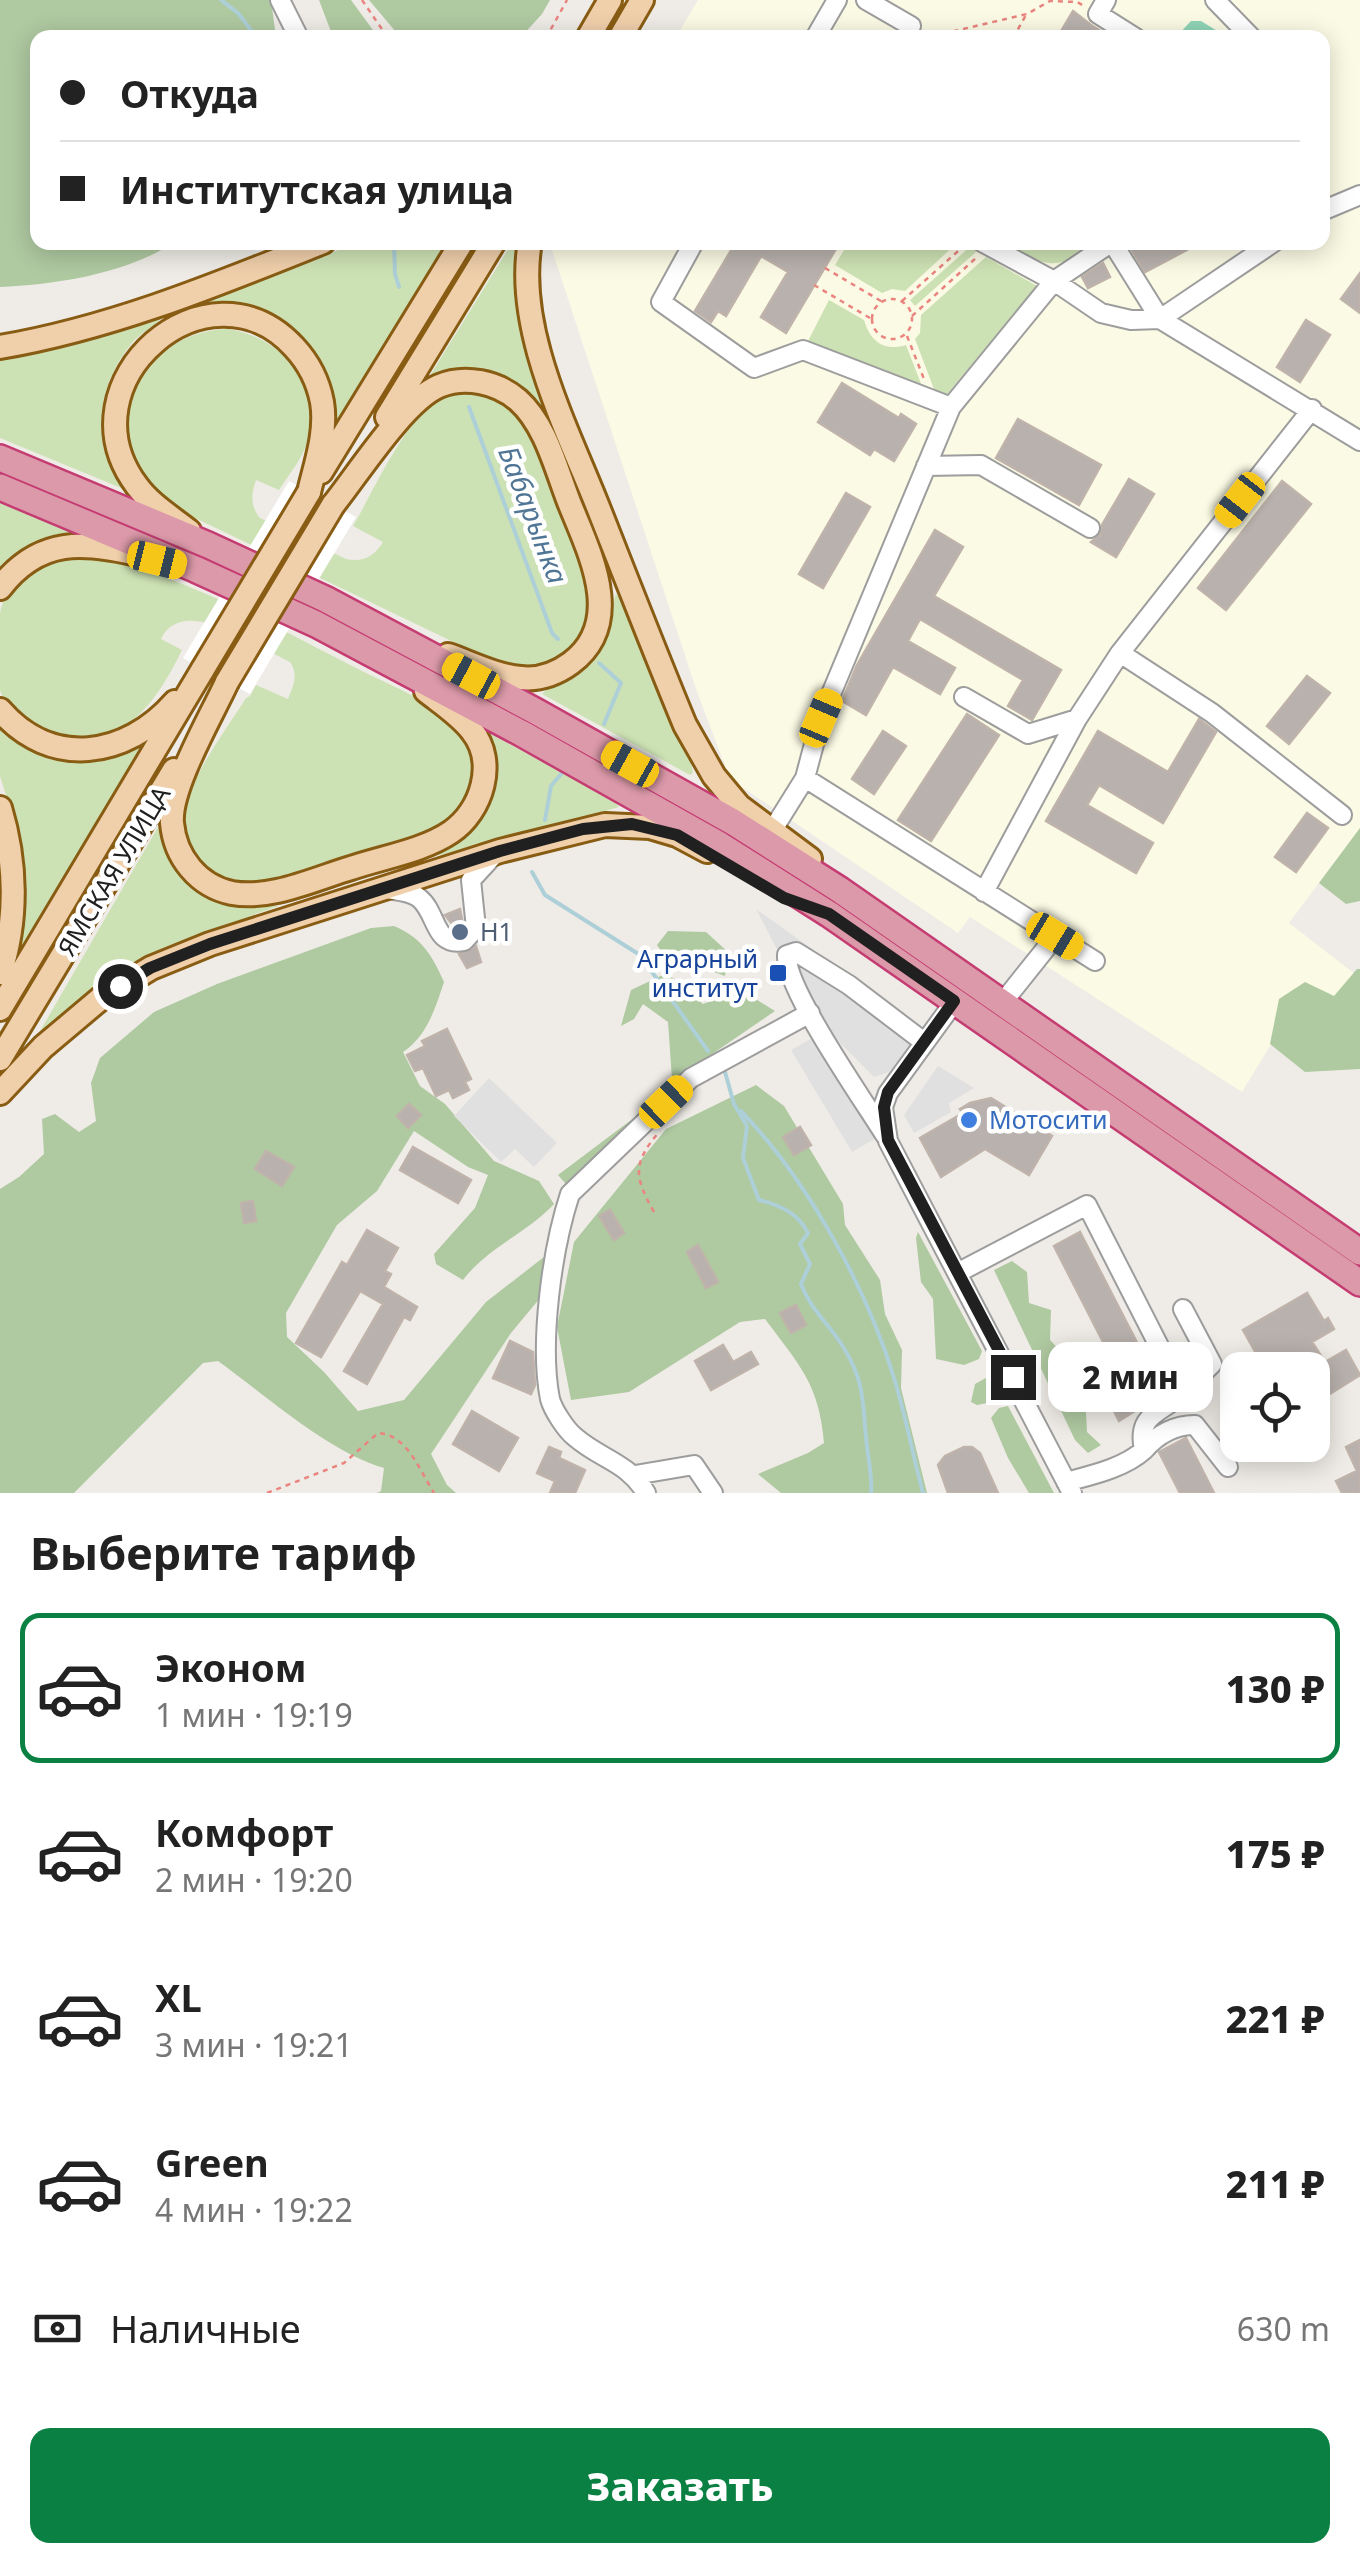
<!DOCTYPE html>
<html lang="ru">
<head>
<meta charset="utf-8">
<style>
  body { margin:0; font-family:"Noto Sans",sans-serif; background:#f2f2f2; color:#222; height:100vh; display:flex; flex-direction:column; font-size:38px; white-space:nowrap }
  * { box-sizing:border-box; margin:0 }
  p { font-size:32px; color:#767676 }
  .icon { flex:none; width:55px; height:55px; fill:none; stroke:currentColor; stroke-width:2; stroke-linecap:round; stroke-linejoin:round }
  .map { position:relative; height:1493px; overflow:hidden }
  .panel { display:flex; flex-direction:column; background:#fff; flex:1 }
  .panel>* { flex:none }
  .guide { position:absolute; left:30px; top:30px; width:1300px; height:220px; border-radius:20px; box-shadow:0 5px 25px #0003; display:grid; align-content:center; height:220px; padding:0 30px; background:#fff }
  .fabs { position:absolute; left:1220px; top:1352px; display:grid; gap:20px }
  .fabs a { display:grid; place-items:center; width:110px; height:110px; border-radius:20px; background:#fff; box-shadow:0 5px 25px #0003; font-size:50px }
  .end { position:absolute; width:45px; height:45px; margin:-22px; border:12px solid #202020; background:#fff; box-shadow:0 0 0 5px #fff }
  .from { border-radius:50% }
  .bubble { position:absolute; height:70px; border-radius:20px; background:#fff; box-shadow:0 5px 25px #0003; font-size:32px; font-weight:800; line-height:70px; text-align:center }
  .car { position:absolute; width:30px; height:60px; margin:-30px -15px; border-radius:12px; box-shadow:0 0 8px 2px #0007; background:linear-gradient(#f5c518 24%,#345 0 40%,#f5c518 0 76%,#345 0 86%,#f5c518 0) }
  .guide b { display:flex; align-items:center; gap:35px; height:95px; font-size:38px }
  .guide b+b { border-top:2px solid #e0e0e0 }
  .guide i { width:25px; height:25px; background:#222 }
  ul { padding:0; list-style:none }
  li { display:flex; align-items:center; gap:30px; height:150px; margin:0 20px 15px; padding:0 10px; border:5px solid transparent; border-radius:20px }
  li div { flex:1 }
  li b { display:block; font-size:38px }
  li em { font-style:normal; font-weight:800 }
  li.on { border-color:#0b8043 }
  li>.icon { width:90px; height:90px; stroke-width:1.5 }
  h2 { padding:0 30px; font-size:45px; line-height:120px }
  .pay { display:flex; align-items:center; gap:25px; height:110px; padding:0 30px; font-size:38px }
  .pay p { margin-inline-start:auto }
  .primary-button { display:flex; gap:20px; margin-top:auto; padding:20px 30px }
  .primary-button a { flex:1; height:115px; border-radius:20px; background:#0b8043; color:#fff; font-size:40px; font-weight:800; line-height:115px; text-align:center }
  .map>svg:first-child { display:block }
  .education { fill:#fbfae4 }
  .grass { fill:#cde2b4 }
  .forest { fill:#afc9a1 }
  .pitch { fill:#8fd4b6 }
  .parking { fill:#e0e0e0 }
  .pier { fill:#fff }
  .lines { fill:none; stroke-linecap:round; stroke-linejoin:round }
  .stream { stroke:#adcfd7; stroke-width:4 }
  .building { fill:#b8b1ad; stroke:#bfb3ab; stroke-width:2.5 }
  .minor-casing { stroke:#9d9d9d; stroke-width:22 }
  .major-casing { stroke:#885c13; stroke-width:28 }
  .highway-casing { stroke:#c53c72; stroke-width:30 }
  .path { stroke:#e9847f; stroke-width:2.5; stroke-dasharray:5 5; stroke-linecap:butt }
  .minor { stroke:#fff; stroke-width:18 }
  .major { stroke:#f0cfab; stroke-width:22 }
  .highway { stroke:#dc99a9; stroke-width:25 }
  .major-bridge-casing { stroke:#885c13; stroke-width:28; stroke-linecap:butt }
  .major-bridge { stroke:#f0cfab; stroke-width:22 }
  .route { stroke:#202020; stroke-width:12 }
  .service-dot { fill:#5c6f8a; stroke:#fff; stroke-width:4 }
  .transit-dot { fill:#1a4fb4; stroke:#fff; stroke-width:4 }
  .shop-dot { fill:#3f7fe0; stroke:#fff; stroke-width:4 }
  .labels { text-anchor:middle; stroke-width:9; stroke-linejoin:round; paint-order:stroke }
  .street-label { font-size:25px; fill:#202020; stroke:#fff }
  .service-label { font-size:25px; fill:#4e5e75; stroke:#fff; text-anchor:start }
  .transit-label { font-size:25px; fill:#164399; stroke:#fff; text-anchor:end }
  .shop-label { font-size:25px; fill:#366cbe; stroke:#fff; text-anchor:start }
  .water-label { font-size:28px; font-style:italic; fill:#517695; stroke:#fff }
</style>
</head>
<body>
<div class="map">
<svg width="1360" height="1493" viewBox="0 0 1360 1493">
  <rect width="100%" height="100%" fill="#efece7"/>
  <path class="education" d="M698,0H1360V828L1289,923L1360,978V1002L1299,998L1242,1092L970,917L958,933L730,779L696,689L552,250L557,242H1322V38L676,37Z"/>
  <path class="grass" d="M849,242H957V243L905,291L892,289L882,293L835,265Z
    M357,243H450L345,415L336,424C332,414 333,399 330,387C320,348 290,318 251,308C233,303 213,308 197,303Z
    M512,243H520L553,433C536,411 521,380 492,374C472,370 448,378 429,377Z
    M1005,243H1099C1053,271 1051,269 1005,243Z
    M971,246L976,252L915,306L910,300Z
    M986,257L1037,286L942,400L937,397L915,339L920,333L921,315Z
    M829,300L864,320C870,341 884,352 906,345L925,394L807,343Z
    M162,318C153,327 140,333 132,343C97,385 87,448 126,490L0,438V356Z
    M228,329C282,337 325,386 307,443C301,461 289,474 279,490L256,480C251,494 250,506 260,518L346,559C362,563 375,556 383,542L353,526C372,494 406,417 438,401C463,387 495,393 516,413C536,433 545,469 556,495C577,545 615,612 564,655C543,673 518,668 493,661L193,517C175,507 155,495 143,478C97,410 150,331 228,329Z
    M0,500L69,530L71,533L34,545L0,572Z
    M74,556C159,560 284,632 362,671C404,692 483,720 472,780C470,795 462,809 450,818C423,838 381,845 350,855C314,867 271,889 232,880C204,874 186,847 184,819C183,786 228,727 246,698L250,696L256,685L288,699C293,686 299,675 290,662C258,647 183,593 161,639L182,650C151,713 114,761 37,727C24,722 4,704 0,690C0,679 0,663 0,652C0,639 0,626 0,614C4,579 45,563 74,556Z
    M616,594L628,609L690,757L693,773L690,775L542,694C549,685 564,682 575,675C610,651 604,626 616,594Z
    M0,730C31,757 69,770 110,758C122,755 135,746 146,744L13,974L14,821L0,776Z
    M489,733L614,801L619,807L457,853L431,856C453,828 490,820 495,779C497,763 488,747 489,733Z
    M158,827L170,855L206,895L236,905L279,906L250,916L248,922L32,1045Z"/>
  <path class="forest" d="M0,0H271L276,37L38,38V242L174,243C123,274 60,284 0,287Z
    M319,0H351L378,37H333Z
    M369,0H550L542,14L521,37L401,38Z
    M1360,828V901L1346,904L1319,883Z
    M394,926C422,938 432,955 444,982C435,1009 427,1036 403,1052L420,1086L445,1104L494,1161L539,1181L554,1204C527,1233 488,1247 463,1280L436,1264L434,1254L475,1208L488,1175L468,1167L414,1131L377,1191L337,1225L286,1313L287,1337L324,1372L358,1411L404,1400L486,1302L553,1250L545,1292L511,1333L431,1454L447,1485L456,1493H377L381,1491L384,1468C330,1453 265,1395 218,1361L203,1363L74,1493H0V1189L19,1177L44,1154L42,1119L55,1114L79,1132L96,1121L91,1083L100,1058L154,1012L217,984L371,928Z
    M668,931L706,932L728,952L725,976L698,966L681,969L667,960L657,945Z
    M1357,969H1360V1069L1305,1072L1270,1044L1279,999L1305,982L1334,996Z
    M667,973L703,1004L741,990L775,1011L702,1061L571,1190L558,1175L651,1105L672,1079L668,1022L643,1004L634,1019L621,1026L631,990Z
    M756,1085L784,1106L843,1204L845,1225L880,1280L885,1314L902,1350L901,1388L927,1493H781L758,1474L808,1453L824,1443C819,1383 799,1365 765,1319L740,1322L629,1392L571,1400L557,1327L574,1242L666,1129Z
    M918,1232L982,1351L979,1359L964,1365L936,1359L933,1299L921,1282L916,1238Z
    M1012,1261L1027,1272L1029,1303L1051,1310L1050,1340L1084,1376L1087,1432L1101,1445L1088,1453L1075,1440L994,1270Z
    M993,1374L1000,1382L1002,1395L998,1401L977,1405L971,1402L975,1384Z
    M1008,1406L1054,1493H1029L1008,1458L991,1418L999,1408Z"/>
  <path class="pitch" d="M1191,21H1201L1227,37H1176Z"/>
  <path class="parking" d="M756,909L923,1028L889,1072L874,1077L810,1013Z
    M818,1035L878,1137L852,1152L791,1050Z
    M938,1066L974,1088L949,1103L951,1112L914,1133L904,1115Z
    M489,1078L557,1143L534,1167L515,1149L501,1162L454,1116Z"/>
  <path class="pier" d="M289,481L356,517L250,694L183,658Z"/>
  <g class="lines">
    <path class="stream" d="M221,0L238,13L257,38
      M394,242L395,274L399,287
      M469,407L552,633L558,639
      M599,663L621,683L604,724
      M545,820L551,786L562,773
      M532,872L545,895L640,955L708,1051
      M725,1072L734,1104L747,1126L743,1158L759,1200C780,1205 798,1213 808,1233L800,1244L810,1264L801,1284C810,1308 826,1321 840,1342C869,1385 861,1408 868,1454C870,1468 872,1479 871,1493
      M741,1111C808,1181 867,1288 895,1381C906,1418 913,1456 923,1493"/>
  </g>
  <path class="building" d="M1073,11L1091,25L1112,38H1057Z
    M736,242H840L786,333L761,317L788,272L761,256L726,316L718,311L711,322L695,311Z
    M1127,242H1202L1145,272Z
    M1103,263L1110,277L1088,288L1082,277Z
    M1360,273V313L1341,299Z
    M1306,320L1330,335L1300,382L1277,367Z
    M842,383L899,418L901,414L916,424L894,461L874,449L870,455L818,422Z
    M1018,419L1101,465L1079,505L996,458Z
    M1129,479L1154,494L1116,557L1091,542L1100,535L1102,525Z
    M1282,481L1311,504L1226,610L1198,588Z
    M846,493L870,507L823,588L799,574Z
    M935,530L963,547L934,596L1061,670L1032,720L1008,706L1023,680L920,619L908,641L955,668L940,694L893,667L866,715L842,701L857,665Z
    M1307,676L1330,693L1289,744L1267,726Z
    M967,714L999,735L931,841L898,820Z
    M1199,719L1216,732L1163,823L1099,785L1087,805L1153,843L1136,873L1046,821L1098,731L1168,772Z
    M883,731L906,746L874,794L852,779Z
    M1307,813L1328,828L1296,872L1275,857Z
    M460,909L463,924L456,929L445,915Z
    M476,946L481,962L467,968L459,954Z
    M447,1029L471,1079L465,1082L469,1090L453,1098L449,1090L436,1096L423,1068L415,1071L407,1055L425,1046L422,1041Z
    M991,1098L1052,1136L1029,1175L985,1149L941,1177L920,1138L963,1113L960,1109L970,1103Z
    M409,1104L421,1115L408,1128L397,1116Z
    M800,1127L811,1145L794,1155L783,1137Z
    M413,1147L471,1180L458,1203L400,1170Z
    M266,1151L294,1167L282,1186L255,1169Z
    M253,1201L256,1221L244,1223L241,1203Z
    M610,1210L624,1233L614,1240L599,1216Z
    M367,1230L398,1248L385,1271L391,1274L384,1287L417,1307L410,1320L404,1317L367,1384L344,1371L383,1304L360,1291L321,1357L296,1343L342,1262L347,1265Z
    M1080,1232L1163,1393L1119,1421L1107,1397L1126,1387L1054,1246Z
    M698,1245L718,1282L706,1288L687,1252Z
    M1307,1293L1324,1321L1328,1318L1334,1329L1312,1342L1325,1362L1346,1350L1360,1375L1312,1405V1370H1284L1279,1360L1261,1370H1229L1257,1355L1243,1330Z
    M796,1305L806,1325L791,1333L780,1313Z
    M510,1341L533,1352L535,1385L531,1394L493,1378Z
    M723,1345L733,1362L751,1352L758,1364L711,1390L695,1361Z
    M472,1411L518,1438L499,1471L453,1444Z
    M1186,1438L1214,1493H1180L1159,1452Z
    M1360,1440V1493H1342L1336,1481L1357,1471L1346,1447Z
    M549,1447L561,1452L559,1458L585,1470L575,1493H550L555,1481L537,1473Z
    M964,1447H972L980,1453L998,1493H948L938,1465L945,1456Z"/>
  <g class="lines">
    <defs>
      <path id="minor" d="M280,0L299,38
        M866,0L911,26
        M1106,0L1098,14L1136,38
        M1215,0L1252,38
        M815,38L837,0
        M1322,211L1360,195
        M694,242L661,302L754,368L803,350L951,407
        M982,242L1054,281L1101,313L1131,320L1160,319L1274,242
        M926,466L981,465L1090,528
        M1120,653L1212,713L1342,815
        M964,697L1028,734L1077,719
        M805,778L1095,961
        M772,831L805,778L821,718L951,407L1054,281L1112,242L1160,319L1360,441
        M386,889C397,891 410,891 419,898C438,913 433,947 464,941L476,928L471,880L493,856
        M984,892L1077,719L1120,653L1312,409
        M955,1001L888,1093L883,1107L888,1141L1072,1493
        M1003,1002L1055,937
        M885,1135C864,1101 784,987 787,955L796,952L849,985L924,1042
        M959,1272L1087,1205L1183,1393C1161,1414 1136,1413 1144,1450C1124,1468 1092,1475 1066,1482
        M1183,1309L1212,1364L1183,1393
        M1144,1450C1157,1435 1174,1425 1195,1425L1228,1467
        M635,1475L694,1465L713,1493
        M646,1493C628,1462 600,1459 575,1437C566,1430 553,1410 550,1399C539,1343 552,1249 570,1194L691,1078L810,1013"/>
      <path id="major" d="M588,38L610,0
        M620,38L642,0
        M530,242C514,330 569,432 600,512C628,583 656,655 685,725L714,776L739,806L810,859
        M0,347C112,328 218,284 323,242
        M387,417L494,242
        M321,472L462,242
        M333,505C358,474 404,401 439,386C465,375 497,382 518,400C546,425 556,469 569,502C589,552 626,622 571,663C556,674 539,680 521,678C496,676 471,663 448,655
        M189,531C171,517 150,504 137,486C59,382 208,254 294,347C308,362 318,381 322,402C327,432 316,463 309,492
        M0,588C39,537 84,541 141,555
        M227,682C212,715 169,788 172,823C175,857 198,886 232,893C271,900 314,879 351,868C383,857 423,851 451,832C482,811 497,762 472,731C460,715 441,703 426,691
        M0,710C51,769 126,758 175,702
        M0,808C16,861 18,920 0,973
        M0,1009L203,669
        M0,1059L174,770
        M0,1093L43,1047L100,999L151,968L210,944L500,851L605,825L650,827L677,835L707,851"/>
      <path id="highway" d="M0,458L208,545L325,599L535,711L733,822L840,890L1360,1252
        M0,487L195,569L316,624L521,733L720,845L829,914L1360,1283"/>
    </defs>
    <use href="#minor" class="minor-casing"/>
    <use href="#major" class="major-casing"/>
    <use href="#highway" class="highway-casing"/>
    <path class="path" d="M362,0L388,38
      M925,34L929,37L1027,14L1050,1L1077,2L1084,6
      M546,38L567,0
      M1013,38L1026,15
      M825,268L881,301
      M814,285L870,318
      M872 319a20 20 0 1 1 40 0a20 20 0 1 1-40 0Z
      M902,301L966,244
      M912,316L976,258
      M907,336L924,379
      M654,1212C634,1177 632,1163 660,1131
      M267,1493L344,1463L378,1433C407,1434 420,1471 434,1493"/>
    <use href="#minor" class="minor"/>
    <use href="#major" class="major"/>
    <use href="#highway" class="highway"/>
    <defs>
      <path id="major-bridge" d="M203,669L309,492
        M227,682L333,505"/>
    </defs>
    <use href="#major-bridge" class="major-bridge-casing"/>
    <use href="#major-bridge" class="major-bridge"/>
  </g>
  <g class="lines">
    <path class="route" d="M120,986L150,968L210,944L500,851L583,829L632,824L677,835L784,898L829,914L954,1001L888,1092L884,1107L888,1140L1013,1377"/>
  </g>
  <circle class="service-dot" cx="460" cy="932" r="10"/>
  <rect class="transit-dot" x="768" y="963" width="20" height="20" rx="5"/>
  <circle class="shop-dot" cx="969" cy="1120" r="10"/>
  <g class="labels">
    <g class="street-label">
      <text transform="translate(114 871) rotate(-59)" y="9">ЯМСКАЯ УЛИЦА</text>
    </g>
    <g class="service-label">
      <text x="480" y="941">Н1</text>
    </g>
    <g class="transit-label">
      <text x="758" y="968">Аграрный<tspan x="758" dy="29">институт</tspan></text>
    </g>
    <g class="shop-label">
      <text x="989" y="1129">Мотосити</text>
    </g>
    <g class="water-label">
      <text transform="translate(533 515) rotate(69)" y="10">Бабарынка</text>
    </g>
  </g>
</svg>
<div class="fabs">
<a><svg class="icon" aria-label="locate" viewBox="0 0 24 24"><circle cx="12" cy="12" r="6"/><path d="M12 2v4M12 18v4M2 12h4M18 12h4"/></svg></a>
</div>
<i class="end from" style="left:120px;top:986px"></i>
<i class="end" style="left:1013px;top:1377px"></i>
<div class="bubble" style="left:1048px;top:1342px;width:165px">2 мин</div>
<i class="car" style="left:1240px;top:500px;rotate:218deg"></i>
<i class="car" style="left:157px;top:560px;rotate:104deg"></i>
<i class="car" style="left:471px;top:676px;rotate:298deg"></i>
<i class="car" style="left:821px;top:718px;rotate:23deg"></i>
<i class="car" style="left:630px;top:764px;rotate:299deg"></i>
<i class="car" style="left:1055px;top:936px;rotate:121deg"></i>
<i class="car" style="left:666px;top:1102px;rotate:46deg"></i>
<div class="guide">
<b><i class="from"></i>Откуда</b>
<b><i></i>Институтская улица</b>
</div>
</div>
<section class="panel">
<h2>Выберите тариф</h2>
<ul>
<li class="on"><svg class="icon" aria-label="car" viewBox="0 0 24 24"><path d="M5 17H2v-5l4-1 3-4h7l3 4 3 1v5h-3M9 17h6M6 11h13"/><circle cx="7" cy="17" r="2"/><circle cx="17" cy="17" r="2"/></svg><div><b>Эконом</b><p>1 мин · 19:19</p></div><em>130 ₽</em></li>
<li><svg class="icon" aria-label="car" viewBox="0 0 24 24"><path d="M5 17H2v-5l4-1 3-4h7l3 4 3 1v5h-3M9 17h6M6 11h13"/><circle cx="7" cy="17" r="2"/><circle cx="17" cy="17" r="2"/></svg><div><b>Комфорт</b><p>2 мин · 19:20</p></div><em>175 ₽</em></li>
<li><svg class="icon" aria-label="car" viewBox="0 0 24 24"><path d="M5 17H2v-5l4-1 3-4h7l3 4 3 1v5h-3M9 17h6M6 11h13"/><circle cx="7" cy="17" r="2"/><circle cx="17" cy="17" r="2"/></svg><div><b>XL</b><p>3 мин · 19:21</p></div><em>221 ₽</em></li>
<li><svg class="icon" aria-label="car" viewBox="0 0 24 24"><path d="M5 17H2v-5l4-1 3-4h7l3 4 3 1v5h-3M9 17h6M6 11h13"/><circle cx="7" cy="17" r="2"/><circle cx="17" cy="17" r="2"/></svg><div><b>Green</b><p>4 мин · 19:22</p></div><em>211 ₽</em></li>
</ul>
<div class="pay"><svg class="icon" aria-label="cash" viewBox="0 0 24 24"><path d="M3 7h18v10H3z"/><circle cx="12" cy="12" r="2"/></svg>Наличные<p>630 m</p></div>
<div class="primary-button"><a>Заказать</a></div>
</section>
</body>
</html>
